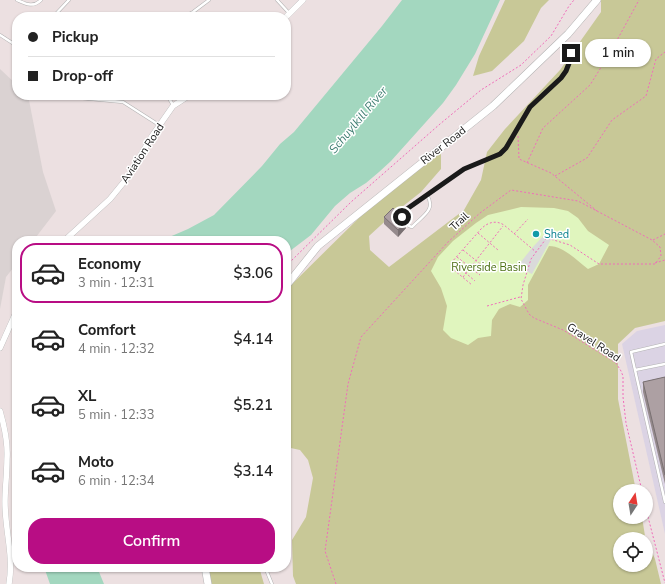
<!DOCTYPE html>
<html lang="en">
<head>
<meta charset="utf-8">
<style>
  body { margin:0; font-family:"Nunito Sans",sans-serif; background:#f6f6f6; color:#222; height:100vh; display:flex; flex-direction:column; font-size:15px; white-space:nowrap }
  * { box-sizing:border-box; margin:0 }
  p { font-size:13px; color:#767676 }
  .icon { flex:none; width:22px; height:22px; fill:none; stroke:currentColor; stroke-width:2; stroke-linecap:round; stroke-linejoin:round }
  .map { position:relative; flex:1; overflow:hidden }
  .side { position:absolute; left:12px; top:236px; width:279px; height:336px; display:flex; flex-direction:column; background:#fff; border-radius:16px; box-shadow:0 1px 3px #0004 }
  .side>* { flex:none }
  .hud { position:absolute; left:12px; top:12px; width:279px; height:88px; border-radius:16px; box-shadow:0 1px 3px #0004; display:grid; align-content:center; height:88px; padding:0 16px; background:#fff }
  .needle { width:26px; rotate:12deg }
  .tools { position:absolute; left:613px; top:484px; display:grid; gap:8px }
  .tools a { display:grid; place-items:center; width:40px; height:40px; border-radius:50%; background:#fff; box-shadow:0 1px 3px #0004; font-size:20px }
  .end { position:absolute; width:18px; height:18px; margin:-9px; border:5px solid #1a1a1a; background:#fff; box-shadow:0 0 0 2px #fff }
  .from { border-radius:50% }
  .bubble { position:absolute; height:28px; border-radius:14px; background:#fff; box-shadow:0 1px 3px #0004; font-size:13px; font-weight:600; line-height:28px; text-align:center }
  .hud b { display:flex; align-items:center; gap:14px; height:38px; font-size:15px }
  .hud b+b { border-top:1px solid #e0e0e0 }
  .hud i { width:10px; height:10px; background:#222 }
  ul { padding:7px 0 0; list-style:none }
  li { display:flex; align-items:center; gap:12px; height:60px; margin:0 8px 6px; padding:0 8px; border:2px solid transparent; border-radius:16px }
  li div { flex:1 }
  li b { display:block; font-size:15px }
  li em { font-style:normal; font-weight:600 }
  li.selected { border-color:#b80d84 }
  li>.icon { width:36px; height:36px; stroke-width:1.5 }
  .cta { display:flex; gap:8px; margin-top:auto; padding:8px 16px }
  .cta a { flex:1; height:46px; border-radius:16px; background:#b80d84; color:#fff; font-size:16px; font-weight:600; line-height:46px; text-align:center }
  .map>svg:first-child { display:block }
  .industrial { fill:#dbd3e4 }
  .airport { fill:#dad2d2 }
  .forest { fill:#c8c897; fill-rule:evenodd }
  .park { fill:#e0f5be }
  .parking { fill:#dadada }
  .water { fill:#a3d7bf }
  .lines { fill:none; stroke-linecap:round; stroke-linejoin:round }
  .service-casing { stroke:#b3b3b3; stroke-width:3.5 }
  .minor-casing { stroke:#b3b3b3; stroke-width:6 }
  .tertiary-casing { stroke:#b3b3b3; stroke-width:8 }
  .path { stroke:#f06dba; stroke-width:1; stroke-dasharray:2 2; stroke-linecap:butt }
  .service { stroke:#fff; stroke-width:2.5 }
  .minor { stroke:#fff; stroke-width:5.5 }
  .tertiary { stroke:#fff; stroke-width:7 }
  .wall { fill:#958a8c }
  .shaded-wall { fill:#797072 }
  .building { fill:#ada0a3; stroke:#797072 }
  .route { stroke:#1a1a1a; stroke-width:5 }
  .culture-dot { fill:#0f9aa8; stroke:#fff; stroke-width:1.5 }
  .labels { text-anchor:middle; stroke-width:3; stroke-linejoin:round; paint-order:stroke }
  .street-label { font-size:11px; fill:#1a1a1a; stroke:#fff }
  .culture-label { font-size:11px; fill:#0d838f; stroke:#fff; text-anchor:start }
  .park-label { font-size:11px; fill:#4b6f12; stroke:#fff }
  .water-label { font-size:12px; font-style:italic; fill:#3f7e72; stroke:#fff }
</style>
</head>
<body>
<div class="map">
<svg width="665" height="584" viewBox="0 0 665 584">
  <rect width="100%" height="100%" fill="#ece0e1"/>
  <path class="industrial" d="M665,325V534L622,344L637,331Z"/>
  <path class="airport" d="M0,69L17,85V95H28L43,172L56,211L33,241H17V263L6,277L0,309Z"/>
  <path class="forest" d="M505,0H549L541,8L524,41L492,71L473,76L479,56Z
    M601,0H665V321L635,328L618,344V399L636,491H620V517H642L645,536L655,559L661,584H296L293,576L292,540L306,517L313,478L308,460L300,450L286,447V290L369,208L441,152V169L421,192L393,214L369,236L370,250L389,267L464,210L481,180L487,152L505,129L560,70L601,12ZM620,539H646V565H620Z
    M208,567H259L264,584H211Z"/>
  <path class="park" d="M521,207L554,208L568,211L578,218L588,231L609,245L599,264L588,269C577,261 564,246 549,246L528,285V300L520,307L510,304L499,309L492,320L491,336L478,338L468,345L451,338L443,330L447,306L441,288L431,271L438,257L453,241L476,223L488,215Z"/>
  <path class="parking" d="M546,233L554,234L532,274L524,270L521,266L520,263L532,248Z"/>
  <path class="water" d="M402,0H500L475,54L456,85L443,103L391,161L379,172L366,183L350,193L335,206L311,235L286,254V241H160L188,229L214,215L262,166L280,144L294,132L382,26Z
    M44,567H97L104,584H50Z"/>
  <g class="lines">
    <defs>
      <path id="service" d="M17,0C26,4 33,8 41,0
        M277,0L289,13
        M53,17L69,0
        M183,17L193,12L209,0
        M0,35L17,46
        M74,95L80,98L123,102L159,125
        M167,95L173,105
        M427,195C436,209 424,215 414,225L412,227L409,226L402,217V214L404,211L464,169L500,154L506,148L530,107L561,78L566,71L571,58V53L562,41
        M665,364L635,370L665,502
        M635,370L631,352L665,344
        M265,567L272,584"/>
      <path id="minor" d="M286,17L303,0
        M64,241L110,199L128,177L152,136L173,106L190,95
        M0,348L17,310
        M0,411C4,425 8,445 7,459C7,474 5,488 5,502C5,531 14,555 9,584"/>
      <path id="tertiary" d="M286,286L318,246L493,106L568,34L597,0
        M205,567L208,584"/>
    </defs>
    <use href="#service" class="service-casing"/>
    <use href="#minor" class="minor-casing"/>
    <use href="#tertiary" class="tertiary-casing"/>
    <path class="path" d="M518,136L519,159L551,173L597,211
      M527,163L543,128L590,85L610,53L639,0
      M555,176L587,158L612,120L646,96L656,59L665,52
      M551,232L531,259L523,285L521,299L529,314L534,318L563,330L573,336L616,363L621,371L623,376V397L626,423L642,491
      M478,233L498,250
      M514,234L528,219
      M653,240L665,234
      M463,250L489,271
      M457,257L480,275
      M453,262L475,281
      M451,263L481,229C488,222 496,220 504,225L536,252
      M655,263L665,260
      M286,266L351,202L440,124L481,90L521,65L551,36L569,6L574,0
      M454,270L472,285
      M463,277L503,226
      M487,306L520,297
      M646,509L665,583
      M336,584L325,551L348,384L361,337L448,242L480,213L511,190L578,201L652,240L660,247L661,256L655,264H599L570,245L547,238"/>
    <use href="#service" class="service"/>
    <use href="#minor" class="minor"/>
    <use href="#tertiary" class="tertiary"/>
  </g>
  <path class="wall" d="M384,217L406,228L398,237L384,224Z
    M665,377V484L643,392V382Z"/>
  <path class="shaded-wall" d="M406,221V228L398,237V230Z"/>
  <path class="building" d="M393,208L406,221L398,230L384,217Z
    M665,377V475L643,382Z"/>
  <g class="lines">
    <path class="route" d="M402,217L404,211L464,169L500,154L506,148L530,107L561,78L566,71L571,58V53"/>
  </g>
  <circle class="culture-dot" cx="536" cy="234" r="4"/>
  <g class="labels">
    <g class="street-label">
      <text transform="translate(443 145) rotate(-38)" y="4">River Road</text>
      <text transform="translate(142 153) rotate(-57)" y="4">Aviation Road</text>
      <text transform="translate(459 221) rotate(-43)" y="4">Trail</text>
      <text transform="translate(594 342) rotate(33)" y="4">Gravel Road</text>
    </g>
    <g class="culture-label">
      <text x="544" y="238">Shed</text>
    </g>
    <g class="park-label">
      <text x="489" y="271">Riverside Basin</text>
    </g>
    <g class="water-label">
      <text transform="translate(358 120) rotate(-50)" y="4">Schuylkill River</text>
    </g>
  </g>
</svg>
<div class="tools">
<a><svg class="needle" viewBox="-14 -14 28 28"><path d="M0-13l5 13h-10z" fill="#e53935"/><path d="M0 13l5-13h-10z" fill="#767676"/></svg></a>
<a><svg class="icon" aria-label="locate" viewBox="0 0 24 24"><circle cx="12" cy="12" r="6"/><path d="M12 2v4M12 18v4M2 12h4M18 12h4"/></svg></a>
</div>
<i class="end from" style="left:402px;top:217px"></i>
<i class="end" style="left:571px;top:53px"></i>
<div class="bubble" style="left:585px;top:39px;width:66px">1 min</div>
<div class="hud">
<b><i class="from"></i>Pickup</b>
<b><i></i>Drop-off</b>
</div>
<section class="side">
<ul>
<li class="selected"><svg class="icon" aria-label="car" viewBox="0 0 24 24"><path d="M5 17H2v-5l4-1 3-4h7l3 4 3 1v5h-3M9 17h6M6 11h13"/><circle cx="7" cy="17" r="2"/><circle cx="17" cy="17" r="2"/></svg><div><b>Economy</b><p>3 min · 12:31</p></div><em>$3.06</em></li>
<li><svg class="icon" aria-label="car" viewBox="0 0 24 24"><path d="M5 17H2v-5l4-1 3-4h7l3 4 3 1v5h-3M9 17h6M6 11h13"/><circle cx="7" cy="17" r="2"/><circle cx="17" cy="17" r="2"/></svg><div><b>Comfort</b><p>4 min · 12:32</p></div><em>$4.14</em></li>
<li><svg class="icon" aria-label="car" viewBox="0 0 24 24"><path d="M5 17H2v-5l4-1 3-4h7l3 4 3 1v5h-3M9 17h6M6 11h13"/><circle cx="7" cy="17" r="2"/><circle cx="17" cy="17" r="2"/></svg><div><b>XL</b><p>5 min · 12:33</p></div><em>$5.21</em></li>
<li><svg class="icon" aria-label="car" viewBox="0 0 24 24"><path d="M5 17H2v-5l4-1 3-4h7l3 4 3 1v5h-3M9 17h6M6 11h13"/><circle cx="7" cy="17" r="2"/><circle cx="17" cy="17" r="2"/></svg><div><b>Moto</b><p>6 min · 12:34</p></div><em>$3.14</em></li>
</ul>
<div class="cta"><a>Confirm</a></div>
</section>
</div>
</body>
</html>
